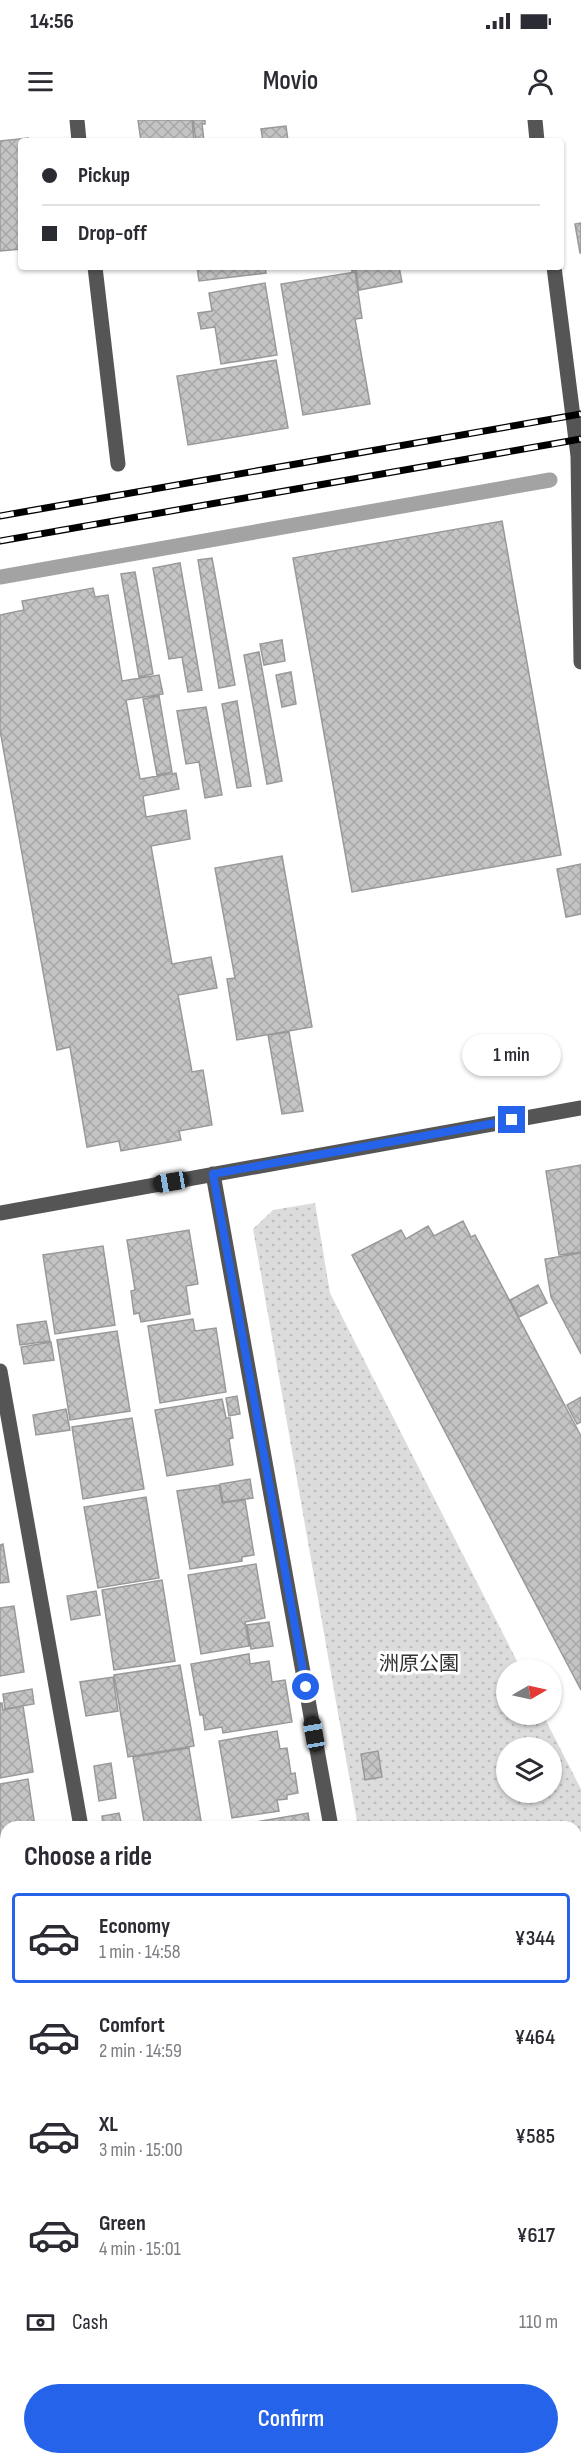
<!DOCTYPE html>
<html lang="en">
<head>
<meta charset="utf-8">
<style>
  body { margin:0; font-family:"Sofia Sans Condensed","Noto Sans JP",sans-serif; background:#f2f2f3; color:#2b2b33; height:100vh; display:flex; flex-direction:column; font-size:22px; white-space:nowrap }
  * { box-sizing:border-box; margin:0 }
  p { font-size:20px; color:#7c7c81 }
  .icon { flex:none; width:33px; height:33px; fill:none; stroke:currentColor; stroke-width:2; stroke-linecap:round; stroke-linejoin:round }
  .map { position:relative; flex:1; overflow:hidden }
  .panel { position:absolute; left:0px; top:1701px; width:582px; height:644px; display:flex; flex-direction:column; background:#fff; border-radius:18px 18px 0 0; box-shadow:0 2px 4px #0004 }
  .panel>* { flex:none }
  .top-card { position:absolute; left:18px; top:18px; width:546px; height:132px; border-radius:6px; box-shadow:0 2px 4px #0004; display:grid; align-content:center; height:132px; padding:0 24px; background:#fff }
  .needle { width:39px; rotate:81deg }
  .fabs { position:absolute; left:496px; top:1539px; display:grid; gap:12px }
  .fabs a { display:grid; place-items:center; width:66px; height:66px; border-radius:50%; background:#fff; box-shadow:0 2px 4px #0004; font-size:30px }
  .end { position:absolute; width:27px; height:27px; margin:-14px; border:8px solid #2563eb; background:#fff; box-shadow:0 0 0 3px #fff }
  .from { border-radius:50% }
  .bubble { position:absolute; height:42px; border-radius:21px; background:#fff; box-shadow:0 2px 4px #0004; font-size:20px; font-weight:600; line-height:42px; text-align:center }
  .car { position:absolute; width:18px; height:36px; margin:-18px -9px; border-radius:8px; box-shadow:0 0 4px 2px #0007; background:linear-gradient(#222 24%,#8ab4d8 0 40%,#222 0 76%,#8ab4d8 0 86%,#222 0) }
  .top-card b { display:flex; align-items:center; gap:21px; height:57px; font-size:22px }
  .top-card b+b { border-top:2px solid #e1e1e2 }
  .top-card i { width:15px; height:15px; background:#2b2b33 }
  ul { padding:0; list-style:none }
  li { display:flex; align-items:center; gap:18px; height:90px; margin:0 12px 9px; padding:0 12px; border:3px solid transparent; border-radius:6px }
  li div { flex:1 }
  li b { display:block; font-size:22px }
  li em { font-style:normal; font-weight:600 }
  li.on { border-color:#2563eb }
  li>.icon { width:54px; height:54px; stroke-width:1.5 }
  h2 { padding:0 24px; font-size:27px; line-height:72px }
  .pay { display:flex; align-items:center; gap:15px; height:66px; padding:0 24px; font-size:22px }
  .pay p { margin-inline-start:auto }
  .cta { display:flex; gap:12px; margin-top:auto; padding:12px 24px }
  .cta a { flex:1; height:69px; border-radius:36px; background:#2563eb; color:#fff; font-size:24px; font-weight:600; line-height:69px; text-align:center }
  .status { display:flex; justify-content:space-between; align-items:center; height:42px; padding:0 30px; background:#fff; direction:ltr }
  .status svg { height:16px; fill:currentColor }
  header { display:flex; justify-content:space-between; align-items:center; height:78px; padding:0 24px; background:#fff; font-size:27px; font-weight:600 }
  .map>svg:first-child { display:block }
  .grass { fill:url(#grass-dots); fill-rule:evenodd }
  .lines { fill:none; stroke-linecap:round; stroke-linejoin:round }
  .stream { stroke:#a3a3a3; stroke-width:15 }
  .building { fill:url(#building-cross-hatch); stroke:#999; stroke-width:1.5 }
  .path { stroke:#777; stroke-width:4; stroke-dasharray:1.5 3; stroke-linecap:butt }
  .minor { stroke:#555; stroke-width:15 }
  .rail-casing { stroke:#000; stroke-width:7 }
  .rail { stroke:#fff; stroke-width:4.5; stroke-dasharray:14; stroke-linecap:butt }
  .route { stroke:#2563eb; stroke-width:8 }
  .labels { text-anchor:middle; stroke-width:6; stroke-linejoin:round; paint-order:stroke }
  .park-label { font-size:20px; fill:#333; stroke:#fff }
</style>
</head>
<body>
<div class="status"><b>14:56</b><svg viewBox="0 0 49 12"><path d="M0 12V9h3v3zM5 12V6h3v6zM10 12V3h3v9zM15 12V0h3v12zM26 1h20v11H26zM47 4h2v5h-2z"/></svg></div>
<header><svg class="icon" aria-label="menu" viewBox="0 0 24 24"><path d="M4 6h16M4 12h16M4 18h16"/></svg>Movio<svg class="icon" aria-label="person" viewBox="0 0 24 24"><circle cx="12" cy="8" r="4"/><path d="M4 21q1-7 8-7t8 7"/></svg></header>
<div class="map">
<svg width="581" height="2344" viewBox="0 0 581 2344">
  <defs>
    <pattern id="grass-dots" width="8" height="8" patternUnits="userSpaceOnUse" patternTransform="scale(1.5)"><rect width="8" height="8" fill="#dcdcdc"/><path d="M2 2h.1M6 6h.1" fill="none" stroke="#bbb" stroke-width="1.8" stroke-linecap="round"/></pattern>
    <pattern id="building-cross-hatch" width="8" height="8" patternUnits="userSpaceOnUse" patternTransform="scale(1.5)"><rect width="8" height="8" fill="#c4c4c4"/><path d="M0 0l8 8M0 8l8-8" fill="none" stroke="#a7a7a7"/></pattern>
  </defs>
  <rect width="100%" height="100%" fill="#fff"/>
  <path class="grass" d="M315,1083L330,1173L521,1549L507,1550V1594L543,1595L581,1669V1723L576,1724V1707H358L253,1109L273,1090ZM507,1628H552V1672H507Z"/>
  <g class="lines">
    <path class="stream" d="M0,457L550,360"/>
  </g>
  <path class="building" d="M138,0H192L194,21H141Z
    M193,0H205V4H202L204,21H196Z
    M286,6L288,21H263L261,9Z
    M28,18V21H21V129L0,131V21Z
    M581,103V133H580L575,104Z
    M197,147H265L266,153L199,161Z
    M351,147H399L402,162L359,170L356,150L352,151Z
    M355,152L362,198L355,199L370,284L303,295L281,164Z
    M265,163L277,235L221,244L215,207L201,209L198,193L212,191L209,173Z
    M276,240L288,308L188,325L177,256Z
    M502,401L561,735L352,772L293,438Z
    M212,438L235,565L219,568L198,440Z
    M180,443L202,570L188,572L182,537L169,539L153,448Z
    M135,452L153,554L139,557L121,454Z
    M93,468L95,477L108,475L122,561L159,555L163,574L126,580L140,659L176,653L179,669L143,676L146,697L186,690L190,719L151,726L172,844L211,837L217,868L178,875L192,952L203,950L212,1005L179,1011L181,1020L121,1031L119,1021L87,1027L70,927L57,930L0,610V495L24,490L22,481Z
    M282,520L285,541L264,545L260,524Z
    M259,532L282,661L267,664L244,535Z
    M291,552L296,584L282,587L276,555Z
    M159,576L172,652L157,655L143,579Z
    M237,581L251,666L237,668L222,584Z
    M206,587L222,675L205,678L199,642L186,644L177,591Z
    M282,736L312,907L237,920L227,859L235,858L215,748Z
    M581,744V794L566,797L557,749Z
    M289,912L303,991L282,994L268,915Z
    M581,1045V1132L559,1135L546,1051Z
    M463,1101L471,1117L475,1115L581,1316V1570L352,1135L401,1110L406,1119L428,1106L434,1116Z
    M189,1110L198,1164L186,1166L190,1194L141,1202L139,1193L134,1194L131,1171L135,1170L127,1120Z
    M103,1126L115,1205L55,1214L43,1135Z
    M581,1133V1234L551,1177L545,1139Z
    M538,1165L547,1183L519,1197L510,1180Z
    M193,1199L195,1211L216,1208L226,1272L160,1283L148,1206Z
    M46,1201L50,1221L20,1225L17,1205Z
    M117,1211L130,1291L70,1300L57,1220Z
    M51,1222L54,1240L24,1244L21,1227Z
    M237,1276L240,1294L229,1296L226,1278Z
    M581,1277V1302L577,1304L567,1285Z
    M222,1279L226,1298H230L233,1318L229,1319L233,1345L167,1356L155,1290Z
    M66,1289L70,1310L36,1315L33,1295Z
    M132,1298L144,1369L83,1379L72,1307Z
    M250,1359L253,1378L223,1382L220,1364Z
    M219,1365L222,1383L245,1380L254,1435L242,1437V1441L190,1449L177,1371Z
    M146,1377L159,1458L98,1468L84,1387Z
    M3,1424L9,1462L0,1463V1425Z
    M256,1444L265,1498L245,1502L249,1526L201,1534L188,1455Z
    M162,1460L175,1541L114,1550L102,1470Z
    M96,1471L100,1495L71,1500L67,1476Z
    M14,1486L24,1552L0,1556V1488Z
    M269,1502L273,1526L251,1529L247,1505Z
    M249,1534L250,1544L269,1541L272,1562L285,1560L292,1602L223,1613L222,1607L205,1610L203,1595H200L191,1544Z
    M180,1545L194,1626L128,1637L114,1555Z
    M113,1557L118,1591L86,1596L80,1562Z
    M32,1569L34,1584L5,1589L3,1574Z
    M0,1583H2L3,1590L23,1586L33,1652L0,1658Z
    M277,1611L280,1629L287,1628L291,1654L295,1653L298,1673L287,1675V1679L277,1680L279,1691L232,1698L219,1621Z
    M189,1628L202,1707H145L133,1637Z
    M378,1631L382,1657L365,1660L361,1634Z
    M111,1643L116,1678L99,1681L94,1646Z
    M28,1659L35,1707H6V1733L0,1734V1664Z
    M119,1693L122,1707H103L102,1696Z
    M308,1693L310,1707H239L238,1705Z
    M581,1729V1831L576,1832V1730Z
    M0,1745H6V1812L0,1813Z
    M581,1847V1934L576,1935V1887H578L576,1848Z
    M6,1852V1894L0,1895V1853Z
    M0,1995L5,2027L0,2028Z
    M6,2036V2123L0,2124V2037Z
    M6,2129V2216L0,2217V2130Z
    M6,2222V2328L0,2329V2223Z
    M576,2264L581,2287V2326L576,2327Z
    M239,2338H290L292,2344H214Z
    M313,2338H411L412,2344H314Z"/>
  <g class="lines">
    <path class="path" d="M0,1840L6,1839"/>
    <path class="minor" d="M77,0L79,21
      M535,0L537,21
      M95,147L118,344
      M554,147L578,336L581,542
      M213,1054L331,1707
      M0,1093L581,988
      M0,1251L81,1707
      M576,2195V2199
      M442,2338L443,2344
      M62,2344L86,2338"/>
    <defs>
      <path id="rail" d="M0,396L581,294
        M0,421L581,319"/>
    </defs>
    <use href="#rail" class="rail-casing"/>
    <use href="#rail" class="rail"/>
  </g>
  <g class="lines">
    <path class="route" d="M306,1567L213,1054L512,1000"/>
  </g>
  <g class="labels">
    <g class="park-label">
      <text x="419" y="1550">洲原公園</text>
    </g>
  </g>
</svg>
<div class="fabs">
<a><svg class="needle" viewBox="-14 -14 28 28"><path d="M0-13l5 13h-10z" fill="#e53935"/><path d="M0 13l5-13h-10z" fill="#7c7c81"/></svg></a>
<a><svg class="icon" aria-label="layers" viewBox="0 0 24 24"><path d="M12 4l9 5-9 5-9-5zM3 14l9 5 9-5"/></svg></a>
</div>
<i class="end from" style="left:306px;top:1567px"></i>
<i class="end" style="left:512px;top:1000px"></i>
<div class="bubble" style="left:462px;top:914px;width:99px">1 min</div>
<i class="car" style="left:171px;top:1062px;rotate:260deg"></i>
<i class="car" style="left:314px;top:1614px;rotate:350deg"></i>
<div class="top-card">
<b><i class="from"></i>Pickup</b>
<b><i></i>Drop-off</b>
</div>
<section class="panel">
<h2>Choose a ride</h2>
<ul>
<li class="on"><svg class="icon" aria-label="car" viewBox="0 0 24 24"><path d="M5 17H2v-5l4-1 3-4h7l3 4 3 1v5h-3M9 17h6M6 11h13"/><circle cx="7" cy="17" r="2"/><circle cx="17" cy="17" r="2"/></svg><div><b>Economy</b><p>1 min · 14:58</p></div><em>¥344</em></li>
<li><svg class="icon" aria-label="car" viewBox="0 0 24 24"><path d="M5 17H2v-5l4-1 3-4h7l3 4 3 1v5h-3M9 17h6M6 11h13"/><circle cx="7" cy="17" r="2"/><circle cx="17" cy="17" r="2"/></svg><div><b>Comfort</b><p>2 min · 14:59</p></div><em>¥464</em></li>
<li><svg class="icon" aria-label="car" viewBox="0 0 24 24"><path d="M5 17H2v-5l4-1 3-4h7l3 4 3 1v5h-3M9 17h6M6 11h13"/><circle cx="7" cy="17" r="2"/><circle cx="17" cy="17" r="2"/></svg><div><b>XL</b><p>3 min · 15:00</p></div><em>¥585</em></li>
<li><svg class="icon" aria-label="car" viewBox="0 0 24 24"><path d="M5 17H2v-5l4-1 3-4h7l3 4 3 1v5h-3M9 17h6M6 11h13"/><circle cx="7" cy="17" r="2"/><circle cx="17" cy="17" r="2"/></svg><div><b>Green</b><p>4 min · 15:01</p></div><em>¥617</em></li>
</ul>
<div class="pay"><svg class="icon" aria-label="cash" viewBox="0 0 24 24"><path d="M3 7h18v10H3z"/><circle cx="12" cy="12" r="2"/></svg>Cash<p>110 m</p></div>
<div class="cta"><a>Confirm</a></div>
</section>
</div>
</body>
</html>
